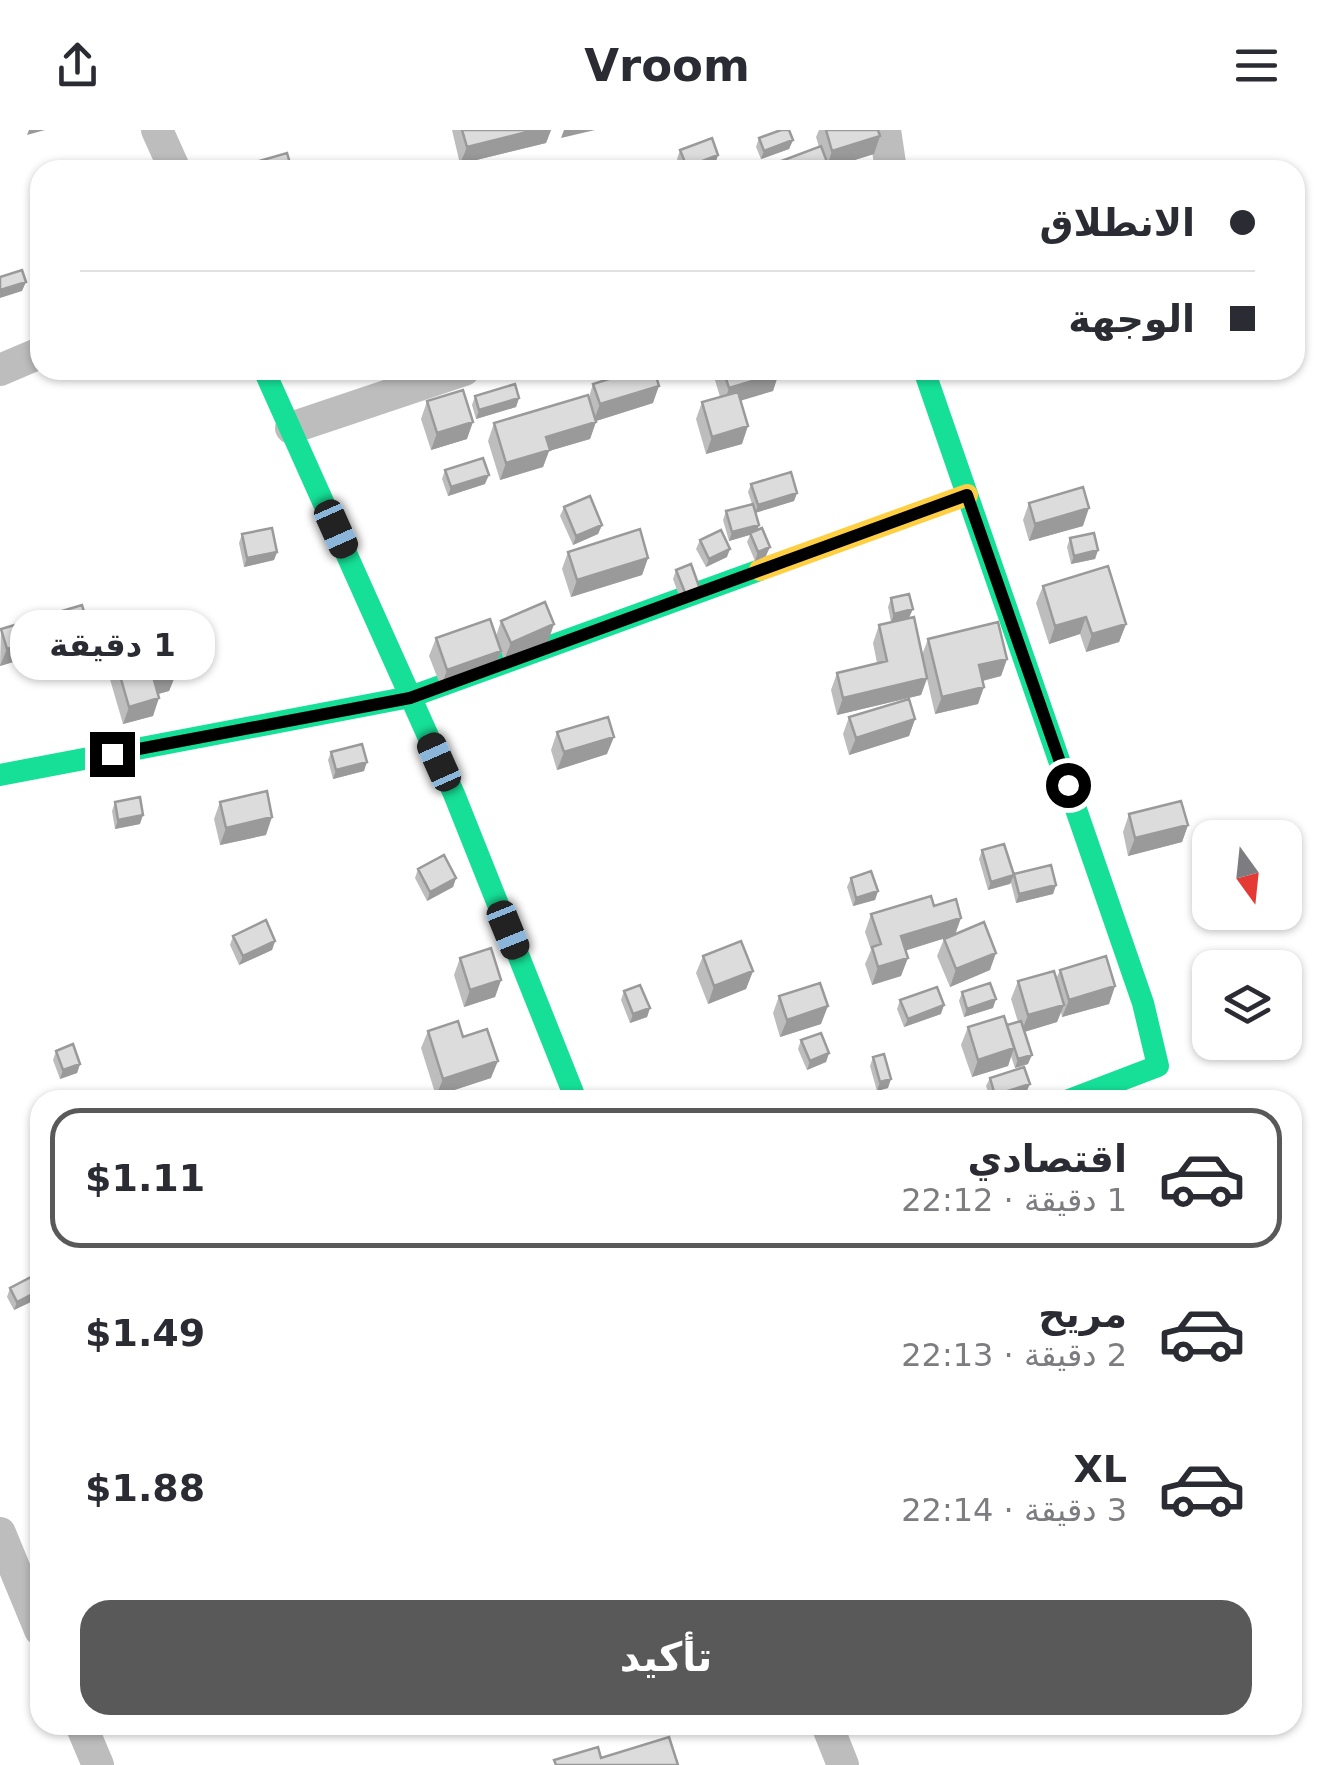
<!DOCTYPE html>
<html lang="ar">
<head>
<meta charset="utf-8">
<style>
  body { margin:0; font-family:"DejaVu Sans","Noto Naskh Arabic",sans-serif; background:#f7f7f7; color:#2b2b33; direction:rtl; height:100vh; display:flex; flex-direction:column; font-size:38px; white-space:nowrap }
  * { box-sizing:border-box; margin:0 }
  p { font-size:32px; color:#7c7c81 }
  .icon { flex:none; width:55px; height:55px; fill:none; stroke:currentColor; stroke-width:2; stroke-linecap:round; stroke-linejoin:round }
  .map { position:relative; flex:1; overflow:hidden; direction:ltr }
  .sheet { position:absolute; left:30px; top:960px; width:1272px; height:645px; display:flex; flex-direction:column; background:#fff; border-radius:30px; box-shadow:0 2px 8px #0004; direction:rtl }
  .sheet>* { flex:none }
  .banner { position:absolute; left:30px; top:30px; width:1275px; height:220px; border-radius:30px; box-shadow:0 2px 8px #0004; direction:rtl; display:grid; align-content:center; height:220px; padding:0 50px; background:#fff }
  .needle { width:65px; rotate:165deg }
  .fabs { position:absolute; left:1192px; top:690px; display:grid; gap:20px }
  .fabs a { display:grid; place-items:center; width:110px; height:110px; border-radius:20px; background:#fff; box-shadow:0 2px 8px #0004; font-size:50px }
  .end { position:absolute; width:45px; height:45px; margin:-22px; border:12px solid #000; background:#fff; box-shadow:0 0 0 5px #fff }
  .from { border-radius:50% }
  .bubble { position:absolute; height:70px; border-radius:30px; background:#fff; box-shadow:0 2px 8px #0004; font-size:32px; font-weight:700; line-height:70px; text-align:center; direction:rtl }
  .car { position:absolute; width:30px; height:60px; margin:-30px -15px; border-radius:12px; box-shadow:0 0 8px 2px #0007; background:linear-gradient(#222 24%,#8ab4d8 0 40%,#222 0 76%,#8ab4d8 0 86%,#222 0) }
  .banner b { display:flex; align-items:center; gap:35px; height:95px; font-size:38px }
  .banner b+b { border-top:2px solid #e1e1e2 }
  .banner i { width:25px; height:25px; background:#2b2b33 }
  ul { padding:18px 0 0; list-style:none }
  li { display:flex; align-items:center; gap:30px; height:140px; margin:0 20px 15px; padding:0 30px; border:5px solid transparent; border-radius:30px }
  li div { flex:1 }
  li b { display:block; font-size:38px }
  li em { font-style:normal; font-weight:700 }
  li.active { border-color:#595959 }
  li>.icon { width:90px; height:90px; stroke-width:1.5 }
  .primary-button { display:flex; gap:20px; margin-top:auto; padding:20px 50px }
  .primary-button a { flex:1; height:115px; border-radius:30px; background:#595959; color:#fff; font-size:40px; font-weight:700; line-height:115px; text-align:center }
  header { display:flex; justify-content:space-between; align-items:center; height:130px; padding:0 50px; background:#fff; font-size:45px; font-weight:700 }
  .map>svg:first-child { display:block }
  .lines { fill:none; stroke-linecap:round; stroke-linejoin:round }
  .street { stroke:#bdbdbd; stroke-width:32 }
  .fast { stroke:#16e098; stroke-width:22 }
  .slow { stroke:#ffcf43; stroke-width:22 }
  .wall { fill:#bdbdbd }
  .shaded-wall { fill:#9a9a9a }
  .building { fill:#dcdcdc; stroke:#9a9a9a; stroke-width:2.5 }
  .route { stroke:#000; stroke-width:12 }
</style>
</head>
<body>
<header><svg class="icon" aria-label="menu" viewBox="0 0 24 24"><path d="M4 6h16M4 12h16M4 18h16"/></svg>Vroom<svg class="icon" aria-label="share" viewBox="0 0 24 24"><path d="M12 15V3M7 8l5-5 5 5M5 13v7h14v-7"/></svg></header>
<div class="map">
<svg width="1334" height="1635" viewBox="0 0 1334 1635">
  <rect width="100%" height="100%" fill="#fff"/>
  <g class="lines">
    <path class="street" d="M157,0L175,40
      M885,0L891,40
      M0,240L40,223
      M291,298L464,240
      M0,1403L40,1500
      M81,1595L98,1635
      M827,1595L843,1635"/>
    <path class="fast" d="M264,240L454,664L576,970
      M924,240L1143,873L1158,936L1069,970
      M0,645L410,567L760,440"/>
    <path class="slow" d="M760,440L967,365"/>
  </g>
  <path class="wall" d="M452,0H551L546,13L460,34Z
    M819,0H878L880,6L874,24L829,38L830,40H773L776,33L819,17L816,7Z
    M759,8L793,10L789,19L761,29L756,17Z
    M680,20L718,25L715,34L705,37L706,40H682L677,29Z
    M712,240H778L773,261L740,270L742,314L706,324L696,289L702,272L720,267Z
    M593,254L653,273L596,291L590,309L549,321L543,337L500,350L488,311L494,293L589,267Z
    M475,266L519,268L516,277L476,289L472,275Z
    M427,271L467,309L431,320L421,289Z
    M445,340L485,354L448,366L442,349Z
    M751,354L797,363L794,371L755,383L759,395L757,400L766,426L755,431L747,412L750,405L729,411L723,390L726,381L752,374L748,362Z
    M1029,373L1083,396L1029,411L1023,390Z
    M564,377L602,395L598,404L573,415L560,386Z
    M242,404L277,422L274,430L244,437L239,413Z
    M1070,408L1098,420L1095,429L1071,434L1067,417Z
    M700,410L727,427L706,437L696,419Z
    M568,422L648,428L642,445L571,467L562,439Z
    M676,440L697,468L682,474L673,449Z
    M1043,456L1126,494L1119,512L1086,522L1080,504L1049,514L1036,473Z
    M909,464L891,492L888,477L891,468Z
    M82,475L85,526L48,538L43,523L0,536L1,499Z
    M501,491L548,512L504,530L501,521L495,538L441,557L429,526L436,508L496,506Z
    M879,495L922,525L928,509L1007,529L1001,546L983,551L978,574L935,584L927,549L921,565L837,585L831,560L837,543L877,533L873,513Z
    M113,521L176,544L169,561L158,564L153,586L123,594L107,539Z
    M849,587L915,589L909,606L849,625L843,604Z
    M557,602L607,624L557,640L551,620Z
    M331,622L364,641L333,649L328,630Z
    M115,672L140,694L115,699L112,681Z
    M220,672L266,705L220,715L214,689Z
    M1129,684L1188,695L1182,712L1128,726L1123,702Z
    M982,720L1014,745L1056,755L1053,764L1016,773L1011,753L988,760L979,729Z
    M418,739L456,748L453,757L427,771L415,748Z
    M851,748L878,761L875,770L853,776L847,757Z
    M934,776L955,804L990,840L950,857L937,826L944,809L949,807L905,820L901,846L872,855L865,834L871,820L865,802L871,784Z
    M233,806L275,811L272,820L239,835L230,815Z
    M703,826L753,841L746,859L708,874L696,843Z
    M460,828L501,850L495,867L464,877L454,845Z
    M1060,840L1115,856L1109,874L1062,887L1061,882L1057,892L1024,902L1028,934L1015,938L1011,926L1008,936L972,947L961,915L968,897L1007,896L1018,892L1011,869L1018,851L1056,849Z
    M624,861L650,878L647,887L630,893L621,870Z
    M962,862L993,878L964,887L959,871Z
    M779,866L821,894L780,907L773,883Z
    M900,870L941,884L904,897L897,879Z
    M428,901L463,907L491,948L436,966L421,918Z
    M801,910L829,923L826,932L807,940L798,919Z
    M56,921L80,934L77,943L60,949L53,930Z
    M873,927L888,958L877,961L870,936Z
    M990,948L1026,963L1005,970H991L986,956Z
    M10,1158L37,1169L14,1180L7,1167Z"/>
  <path class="shaded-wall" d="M29,0H45L27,5Z
    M535,0H551L546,13L460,34L467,17Z
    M564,0H595L561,8Z
    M880,6L874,24L826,39L832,21Z
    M793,10L789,19L761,29L764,21Z
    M718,25L715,34L699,40H686L687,37Z
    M26,152L22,161L0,168V160Z
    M779,243L773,261L723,276L729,258Z
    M659,256L653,273L593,292L600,274Z
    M519,268L516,277L476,289L479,280Z
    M473,292L467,309L431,320L437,303Z
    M596,292L590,309L549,321L543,337L500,350L506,333L546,307Z
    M748,296L742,314L706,324L712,307Z
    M489,345L485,354L448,366L451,357Z
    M797,363L794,371L755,383L758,375Z
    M1089,378L1083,396L1029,411L1035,394Z
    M602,395L598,404L573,415L576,406Z
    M759,395L756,403L729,411L732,402Z
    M770,417L766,426L755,431L758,422Z
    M730,419L727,427L706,437L709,429Z
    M1098,420L1095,429L1071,434L1074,426Z
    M277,422L274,430L244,437L247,428Z
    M648,428L642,445L571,467L577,450Z
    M700,459L697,468L682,474L686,465Z
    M913,479L909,488L891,492L894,484Z
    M1086,487L1080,504L1049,514L1055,496Z
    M554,494L548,512L504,530L511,513Z
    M1126,494L1119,512L1086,522L1092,504Z
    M50,506L43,523L0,536L7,519Z
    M92,509L85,526L48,538L55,520Z
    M501,521L495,538L441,557L447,540Z
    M1007,529L1001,546L973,553L979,535Z
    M176,544L169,561L147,567L154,550Z
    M927,548L921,565L837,585L843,568Z
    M984,557L978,574L935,584L942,567Z
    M159,568L153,586L123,594L129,577Z
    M915,589L909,606L849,625L856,608Z
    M614,607L607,624L557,640L564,622Z
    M367,632L364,641L333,649L336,640Z
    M143,685L140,694L115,699L118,690Z
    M272,687L266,705L220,715L226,698Z
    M1188,695L1182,712L1128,726L1135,708Z
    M1014,745L1010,754L988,760L991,752Z
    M456,748L453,757L427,771L430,762Z
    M1056,755L1053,764L1016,773L1019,764Z
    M878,761L875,770L853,776L856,768Z
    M961,788L955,805L895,824L901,806Z
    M275,811L272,820L239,835L243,826Z
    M996,823L990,840L950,857L956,839Z
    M908,828L901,846L872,855L878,837Z
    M753,841L746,859L708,874L714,856Z
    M501,850L495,867L464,877L470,860Z
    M1115,856L1109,874L1062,887L1069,870Z
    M996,869L993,878L964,887L967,879Z
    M944,875L941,884L904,897L908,889Z
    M1064,875L1057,892L1021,903L1028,885Z
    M828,876L821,894L780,907L787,890Z
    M650,878L647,887L630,893L633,884Z
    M1014,918L1008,936L972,947L978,930Z
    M829,923L826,932L807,940L810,931Z
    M1032,925L1028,934L1015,938L1018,929Z
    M498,931L491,948L436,966L443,949Z
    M80,934L77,943L60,949L63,940Z
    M891,949L888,958L877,961L880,952Z
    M1030,954L1026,963L1005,970H993L995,965Z
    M40,1160L37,1169L14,1180L17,1172Z"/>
  <path class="building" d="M462,0H535L467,17Z
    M781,0H789L793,10L764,21L759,8Z
    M826,0H878L880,6L832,21Z
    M712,8L718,25L687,37L680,20Z
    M821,16L830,40H778L776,33Z
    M287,23L292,40H228Z
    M704,33L706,40H686Z
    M767,34L768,40H746Z
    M22,140L26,152L0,160V147Z
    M637,240H654L659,256L600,274L593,254Z
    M723,240H778L779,243L729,258Z
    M515,254L519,268L479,280L475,266Z
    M463,260L473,292L437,303L427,271Z
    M738,262L748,296L712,307L702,272Z
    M588,265L596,292L546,307L550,320L506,333L494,293Z
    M483,328L489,345L451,357L445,340Z
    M791,342L797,363L758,375L751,354Z
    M1083,357L1089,378L1035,394L1029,373Z
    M590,366L602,395L576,406L564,377Z
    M753,374L759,395L732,402L726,381Z
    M272,398L277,422L247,428L242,404Z
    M762,398L770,417L758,422L750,403Z
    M640,399L648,428L577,450L568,422Z
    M721,400L730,419L709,429L700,410Z
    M1094,403L1098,420L1074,426L1070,408Z
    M691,434L700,459L686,465L676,440Z
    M1108,436L1126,494L1092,504L1086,487L1055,496L1043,456Z
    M909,464L913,479L894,484L891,468Z
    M545,472L554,494L511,513L501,491Z
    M82,475L92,509L55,520L50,506L7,519L1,499Z
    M914,487L927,548L843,568L837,543L887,531L879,495Z
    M490,489L501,521L447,540L436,508Z
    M998,492L1007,529L979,535L984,557L942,567L928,509Z
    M165,506L176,544L154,550L159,568L129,577L113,521Z
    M909,569L915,589L856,608L849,587Z
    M608,587L614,607L564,622L557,602Z
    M362,614L367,632L336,640L331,622Z
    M267,661L272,687L226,698L220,672Z
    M140,667L143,685L118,690L115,672Z
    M1181,671L1188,695L1135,708L1129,684Z
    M1004,714L1014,745L991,752L982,720Z
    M444,725L456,748L430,762L418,739Z
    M1051,735L1056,755L1019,764L1014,744Z
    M871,741L878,761L856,768L851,748Z
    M931,766L934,776L956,769L961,788L901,806L908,828L878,837L872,817L881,814L871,784Z
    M266,790L275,811L243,826L233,806Z
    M984,792L996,823L956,839L944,809Z
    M741,811L753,841L714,856L703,826Z
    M491,818L501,850L470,860L460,828Z
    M1106,826L1115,856L1069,870L1060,840Z
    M1054,841L1064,875L1028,885L1018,851Z
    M820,853L828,876L787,890L779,866Z
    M990,853L996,869L967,879L962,862Z
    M640,855L650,878L633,884L624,861Z
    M937,857L944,875L908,889L900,870Z
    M1004,886L1014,918L978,930L968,897Z
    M458,891L463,907L487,899L498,931L443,949L428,901Z
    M1021,891L1032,925L1018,929L1007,895Z
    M821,903L829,923L810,931L801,910Z
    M73,914L80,934L63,940L56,921Z
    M884,924L891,949L880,952L873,927Z
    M1024,937L1030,954L995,965L990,948Z
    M33,1146L40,1160L17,1172L10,1158Z
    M669,1607L678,1635H556L554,1630L598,1617L601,1628Z"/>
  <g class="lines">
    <path class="route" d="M112,624L410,568L967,365L1068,655"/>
  </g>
</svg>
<div class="fabs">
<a><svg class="needle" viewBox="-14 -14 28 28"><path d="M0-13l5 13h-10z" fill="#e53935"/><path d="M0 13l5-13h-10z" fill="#7c7c81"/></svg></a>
<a><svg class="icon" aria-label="layers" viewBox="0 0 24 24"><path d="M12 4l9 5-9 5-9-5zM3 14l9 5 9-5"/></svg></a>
</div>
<i class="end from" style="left:1068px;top:655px"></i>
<i class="end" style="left:112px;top:624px"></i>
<div class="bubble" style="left:10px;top:480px;width:205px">1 دقيقة</div>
<i class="car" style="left:336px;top:399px;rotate:156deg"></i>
<i class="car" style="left:439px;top:632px;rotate:336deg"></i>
<i class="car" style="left:508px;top:800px;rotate:158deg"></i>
<div class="banner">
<b><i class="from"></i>الانطلاق</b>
<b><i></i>الوجهة</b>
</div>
<section class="sheet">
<ul>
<li class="active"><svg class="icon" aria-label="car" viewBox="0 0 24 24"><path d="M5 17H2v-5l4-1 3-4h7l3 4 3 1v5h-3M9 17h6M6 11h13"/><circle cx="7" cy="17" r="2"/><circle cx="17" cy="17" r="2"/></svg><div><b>اقتصادي</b><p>1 دقيقة · 22:12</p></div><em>$1.11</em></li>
<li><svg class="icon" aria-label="car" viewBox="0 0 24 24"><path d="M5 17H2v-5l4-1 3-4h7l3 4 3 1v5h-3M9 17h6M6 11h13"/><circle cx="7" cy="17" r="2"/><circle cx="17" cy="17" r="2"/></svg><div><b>مريح</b><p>2 دقيقة · 22:13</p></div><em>$1.49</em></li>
<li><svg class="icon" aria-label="car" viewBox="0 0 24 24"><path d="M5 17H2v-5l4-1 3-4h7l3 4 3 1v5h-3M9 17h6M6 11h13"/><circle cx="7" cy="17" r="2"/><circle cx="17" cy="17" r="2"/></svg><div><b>XL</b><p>3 دقيقة · 22:14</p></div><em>$1.88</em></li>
</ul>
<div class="primary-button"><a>تأكيد</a></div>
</section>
</div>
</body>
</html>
